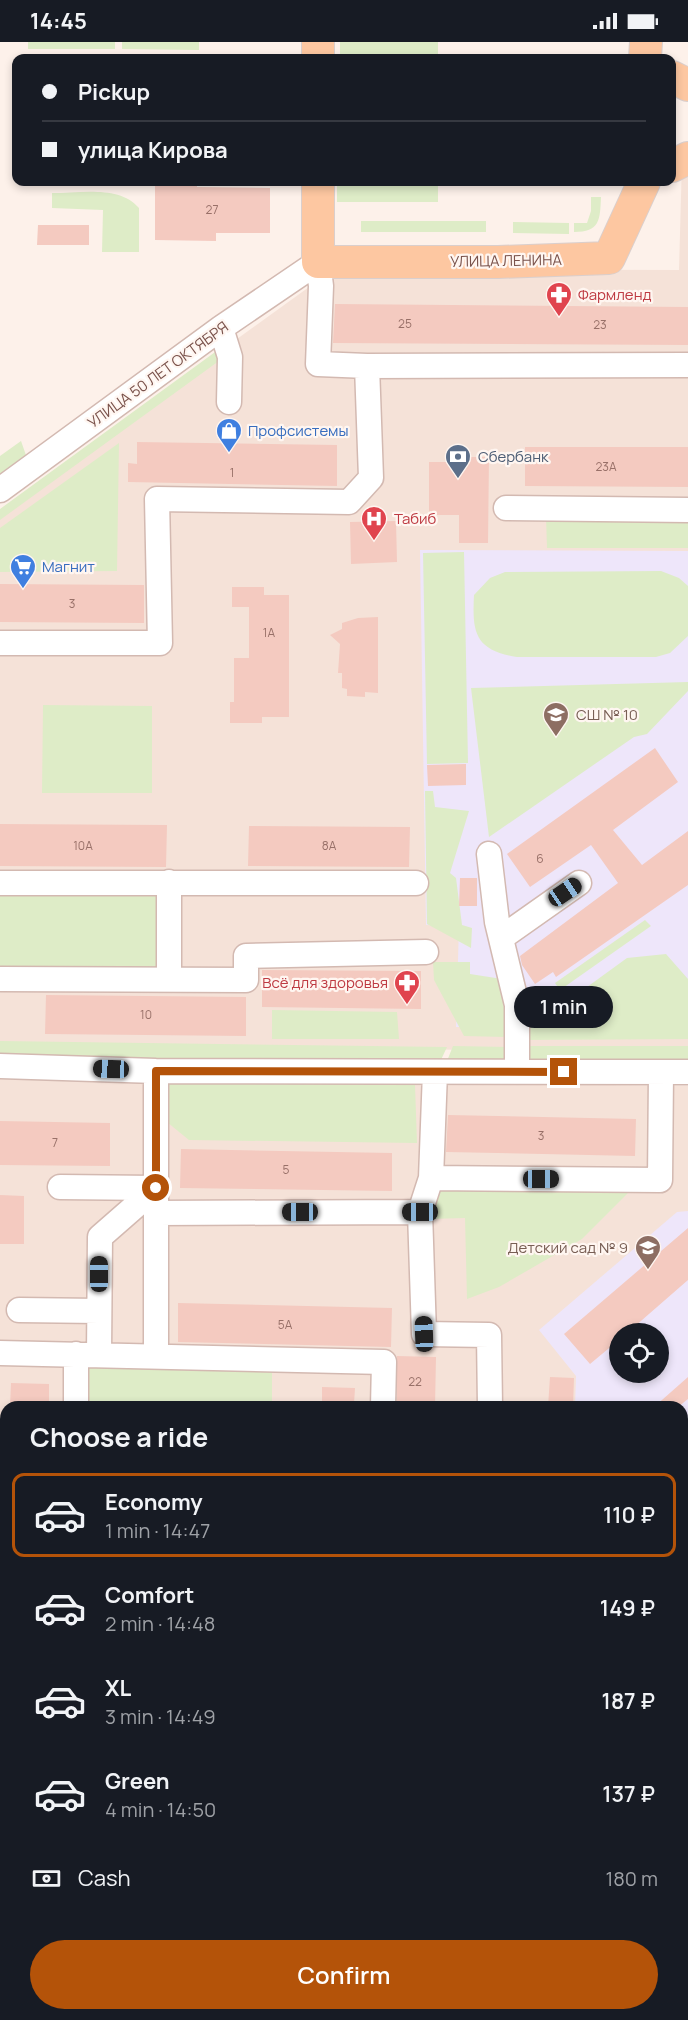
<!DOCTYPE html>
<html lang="en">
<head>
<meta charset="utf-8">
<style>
  body { margin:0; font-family:Manrope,sans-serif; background:#242831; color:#f1f3f6; height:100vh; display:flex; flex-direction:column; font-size:22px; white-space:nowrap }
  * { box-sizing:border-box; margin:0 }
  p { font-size:20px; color:#9ea1a6 }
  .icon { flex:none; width:33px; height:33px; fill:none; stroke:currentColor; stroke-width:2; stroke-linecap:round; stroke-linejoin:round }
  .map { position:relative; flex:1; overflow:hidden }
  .side { position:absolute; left:0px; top:1359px; width:688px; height:620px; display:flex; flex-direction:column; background:#171b24; border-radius:18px 18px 0 0; box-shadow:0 3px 9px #0003 }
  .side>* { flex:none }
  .hud { position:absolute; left:12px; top:12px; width:664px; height:132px; border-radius:12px; box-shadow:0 3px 9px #0003; display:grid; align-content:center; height:132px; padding:0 30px; background:#171b24 }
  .fabs { position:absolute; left:609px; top:1281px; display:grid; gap:12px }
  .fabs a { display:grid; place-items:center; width:60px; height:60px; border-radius:50%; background:#171b24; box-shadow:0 3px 9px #0003; font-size:30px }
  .end { position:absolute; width:27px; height:27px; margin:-14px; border:8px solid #b45309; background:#fff; box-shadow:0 0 0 3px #fff }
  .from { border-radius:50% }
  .bubble { position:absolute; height:42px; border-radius:21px; background:#171b24; box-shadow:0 3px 9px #0003; font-size:20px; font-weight:600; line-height:42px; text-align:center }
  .car { position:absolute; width:18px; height:36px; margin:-18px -9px; border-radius:8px; box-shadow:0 0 4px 2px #0007; background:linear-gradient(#222 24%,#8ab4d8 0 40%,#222 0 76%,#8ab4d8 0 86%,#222 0) }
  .hud b { display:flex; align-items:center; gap:21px; height:57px; font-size:22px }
  .hud b+b { border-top:2px solid #363941 }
  .hud i { width:15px; height:15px; background:#f1f3f6 }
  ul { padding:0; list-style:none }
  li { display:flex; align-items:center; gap:18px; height:84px; margin:0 12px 9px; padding:0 18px; border:3px solid transparent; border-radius:12px }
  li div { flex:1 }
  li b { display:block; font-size:22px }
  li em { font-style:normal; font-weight:600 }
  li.active { border-color:#b45309 }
  li>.icon { width:54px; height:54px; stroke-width:1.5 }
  h2 { padding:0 30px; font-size:27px; line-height:72px }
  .pay { display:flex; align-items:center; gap:15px; height:66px; padding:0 30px; font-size:22px }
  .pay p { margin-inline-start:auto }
  .primary-button { display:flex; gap:12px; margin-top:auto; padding:12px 30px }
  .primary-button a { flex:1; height:69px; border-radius:36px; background:#b45309; color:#fff; font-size:24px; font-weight:600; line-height:69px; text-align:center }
  .status { display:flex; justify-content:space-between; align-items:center; height:42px; padding:0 30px; background:#171b24; direction:ltr }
  .status svg { height:16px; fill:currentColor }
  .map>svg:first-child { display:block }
  .residential { fill:#f5e2d8; fill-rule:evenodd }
  .education { fill:#eee6fa; fill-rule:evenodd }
  .green { fill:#deecc7 }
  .building { fill:#f4cac0 }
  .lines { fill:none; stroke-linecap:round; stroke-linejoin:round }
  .minor-casing { stroke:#d3b9b1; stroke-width:27 }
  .major-casing { stroke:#dacfcd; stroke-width:34 }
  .minor { stroke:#fff; stroke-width:24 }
  .major { stroke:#fdc7a1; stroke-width:32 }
  .route { stroke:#b45309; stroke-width:8 }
  .labels { text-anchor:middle; stroke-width:4.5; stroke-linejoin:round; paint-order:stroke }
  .number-label { font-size:12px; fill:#987068 }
  .street-label { font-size:15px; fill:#7a524b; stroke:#fff6f1 }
  .health-label { font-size:15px; fill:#be3a42; stroke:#fff6f1; text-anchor:start }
  .shop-label { font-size:15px; fill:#366cbe; stroke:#fff6f1; text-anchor:start }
  .service-label { font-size:15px; fill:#4e5e75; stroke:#fff6f1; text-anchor:start }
  .education-label { font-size:15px; fill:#785e54; stroke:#fff6f1; text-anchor:start }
</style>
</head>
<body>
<div class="status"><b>14:45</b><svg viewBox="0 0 49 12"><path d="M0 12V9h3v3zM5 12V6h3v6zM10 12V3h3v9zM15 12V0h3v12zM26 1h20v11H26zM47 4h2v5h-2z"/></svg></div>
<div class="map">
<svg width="688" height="1978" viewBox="0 0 688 1978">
  <rect width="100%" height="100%" fill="#fdf1ea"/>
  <path class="residential" d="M682,119H688V1008L0,1007V468L334,227L679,228Z
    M0,1035L688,1044V1612H683L682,1365H6V1652H0ZM620,1292H658V1330H620Z"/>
  <path class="education" d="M420,508L688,509V984L456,985L459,884L426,883Z
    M688,1169V1399L683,1403L682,1365H575L576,1334L539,1288L677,1170ZM620,1292H658V1330H620Z"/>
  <path class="green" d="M28,0H115V7H28Z
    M122,0H199V8L122,7Z
    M340,0H438V16H340Z
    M337,140H438V160H337Z
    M52,151C80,151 120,143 139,166V210H102L103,168L52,166Z
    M591,155H601C600,178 600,190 574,190V181H587L591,169Z
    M361,179H486V190H361Z
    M513,180L569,181V192L513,191Z
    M222,305L223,316L0,478V467Z
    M21,399L27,416L0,436V414Z
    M119,401L117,529L0,530V486Z
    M546,474H688V506H547Z
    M464,510L468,721L427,722L423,511Z
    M661,529L679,536L688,544V594L670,611L656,615H517C475,608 472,591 474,553L490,536L505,530Z
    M688,640V649L647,692L634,695L489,795L471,646Z
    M43,663L152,664V751H42Z
    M425,749H433L435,765L469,769L450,831L456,836L462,883L472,886L471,906L427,882Z
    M160,845L162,928L0,930V847Z
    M645,878L651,884L560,948L555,941Z
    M666,912L688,937V997L524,998V978L530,973L554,969L627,916Z
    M433,920H470V932L502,937L506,995L464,994L434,938Z
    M272,968L397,970L399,997H272Z
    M0,999L447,1005L440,1020L0,1015Z
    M453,1004L510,1005L508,1014L501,1019H447Z
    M524,1004H688V1021L530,1019Z
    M184,1036L415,1043L417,1101L189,1098L162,1076L166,1040Z
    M430,1143L630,1146L628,1151L582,1197L499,1245L467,1257L465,1176L429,1177Z
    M92,1317L272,1324V1363L365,1365H82V1338Z
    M688,1929V1978H420L422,1972H682L683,1930Z
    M95,1973H182L183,1978H96Z"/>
  <path class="building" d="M155,140H197V145L270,146V191H216V199L155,198Z
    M38,183H89V203H37Z
    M335,262L688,265V303L333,301Z
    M137,400L337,403V444L128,440V421L137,422Z
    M525,405H688V445L525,444Z
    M451,415H489L488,501H459V473H429V420H451Z
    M396,479L397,520L351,522L350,480Z
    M0,542L144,543V581L0,580Z
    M232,545H264V553H289V675H262V681H230V660H234V616H249V565H232Z
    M378,575V651L365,650V655L347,654V647L342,646V631H338L340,602L330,593L342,587V581L358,576Z
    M655,706L678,740L613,788L642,823L688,789V843L556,935L553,930L535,942L522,923L520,914L618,841L591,803L530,845L507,812Z
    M466,722V743L428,744L427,723Z
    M0,782L167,783L166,825L0,824Z
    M249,784L410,785L409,825L248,824Z
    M460,836H477V864H459Z
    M262,928L421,929V967L262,965Z
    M46,953L246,955V994L45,992Z
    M448,1073L636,1077L635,1114L446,1110Z
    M0,1079L110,1081V1124L0,1123Z
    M181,1107L392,1111V1149L180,1146Z
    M0,1153L24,1154V1202H0Z
    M688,1186V1238L626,1292H620V1297L590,1322L564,1292Z
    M178,1261L392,1266L391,1305L178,1300Z
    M397,1314L436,1315L435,1365H397Z
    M550,1335L574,1336L573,1365H548Z
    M688,1335V1357L678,1365H654Z
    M11,1341L49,1342V1365H10Z
    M322,1345L355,1346L354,1362L322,1361Z"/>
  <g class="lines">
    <defs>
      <path id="minor" d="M221,286L230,315L229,360
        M0,448L221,286L318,220L321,244L318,322L367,324L688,323
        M506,466L688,468
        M0,601H160L157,457L349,460L371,436L367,324
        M489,812L497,880L517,963V1030
        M169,840V937
        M0,841H416
        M501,896L579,841
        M0,937L246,938V914L426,910
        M0,1024L156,1029L688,1030
        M431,1136L660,1138L661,1031
        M60,1145L156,1146
        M420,1170L424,1292L489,1293L490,1365
        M156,1171L420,1170L431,1136L435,1030
        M19,1268L99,1269
        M0,1311L384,1320L383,1365
        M76,1312V1365
        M99,1313L100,1195L156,1146
        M156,1314V1029
        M682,1471H688
        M682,1913L688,1912"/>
      <path id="major" d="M318,0V16
        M645,16L646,0
        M672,35L688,43
        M672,124L688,116
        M318,140V220H498L609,216L644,140
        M682,1635L688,1634
        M0,1677L6,1676"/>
    </defs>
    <use href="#minor" class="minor-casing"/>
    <use href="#major" class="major-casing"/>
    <use href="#minor" class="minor"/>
    <use href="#major" class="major"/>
  </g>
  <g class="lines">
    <path class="route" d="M156,1146V1029L564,1030"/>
  </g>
  <defs>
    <symbol id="pharmacy-pin" viewBox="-11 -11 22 30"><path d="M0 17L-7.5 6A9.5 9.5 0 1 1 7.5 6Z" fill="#e0444e" stroke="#fff6f1"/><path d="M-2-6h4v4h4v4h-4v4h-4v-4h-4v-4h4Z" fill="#fff"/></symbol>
    <symbol id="shop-pin" viewBox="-11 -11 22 30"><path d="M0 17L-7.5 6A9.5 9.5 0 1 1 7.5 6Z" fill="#3f7fe0" stroke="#fff6f1"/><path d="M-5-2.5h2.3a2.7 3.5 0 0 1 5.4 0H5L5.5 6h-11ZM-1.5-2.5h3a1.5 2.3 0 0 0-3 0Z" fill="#fff"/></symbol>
    <symbol id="bank-pin" viewBox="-11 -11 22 30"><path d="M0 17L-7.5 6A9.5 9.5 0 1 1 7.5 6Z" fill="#5c6f8a" stroke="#fff6f1"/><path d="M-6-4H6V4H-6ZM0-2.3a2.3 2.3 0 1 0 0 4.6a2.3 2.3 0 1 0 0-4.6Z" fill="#fff"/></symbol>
    <symbol id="hospital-pin" viewBox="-11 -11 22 30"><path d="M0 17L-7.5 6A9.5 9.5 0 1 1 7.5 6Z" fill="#e0444e" stroke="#fff6f1"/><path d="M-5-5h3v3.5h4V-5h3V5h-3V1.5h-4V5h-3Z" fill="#fff"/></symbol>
    <symbol id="supermarket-pin" viewBox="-11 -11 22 30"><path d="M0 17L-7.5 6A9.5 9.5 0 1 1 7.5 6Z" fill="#3f7fe0" stroke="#fff6f1"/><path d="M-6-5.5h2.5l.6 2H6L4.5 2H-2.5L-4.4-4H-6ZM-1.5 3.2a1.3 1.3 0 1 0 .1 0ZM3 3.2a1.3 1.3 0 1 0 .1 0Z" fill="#fff"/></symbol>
    <symbol id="school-pin" viewBox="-11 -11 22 30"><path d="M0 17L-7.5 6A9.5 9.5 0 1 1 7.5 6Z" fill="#8d6e63" stroke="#fff6f1"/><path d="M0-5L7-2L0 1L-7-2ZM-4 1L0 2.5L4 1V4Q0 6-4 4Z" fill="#fff"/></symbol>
  </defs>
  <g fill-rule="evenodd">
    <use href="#pharmacy-pin" x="544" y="238" width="30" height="40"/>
    <use href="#shop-pin" x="214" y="374" width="30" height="40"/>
    <use href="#bank-pin" x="443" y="400" width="30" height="40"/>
    <use href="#hospital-pin" x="359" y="462" width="30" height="40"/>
    <use href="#supermarket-pin" x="8" y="510" width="30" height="40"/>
    <use href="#school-pin" x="541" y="658" width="30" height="40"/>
    <use href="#pharmacy-pin" x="392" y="926" width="30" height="40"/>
    <use href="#school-pin" x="633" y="1191" width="30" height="40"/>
  </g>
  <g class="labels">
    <g class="number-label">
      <text x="212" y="172">27</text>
      <text x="405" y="286">25</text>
      <text x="600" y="287">23</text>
      <text x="606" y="429">23А</text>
      <text x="232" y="435">1</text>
      <text x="72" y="566">3</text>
      <text x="269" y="595">1А</text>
      <text x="83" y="808">10А</text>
      <text x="329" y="808">8А</text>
      <text x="540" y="821">6</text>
      <text x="146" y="977">10</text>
      <text x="541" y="1098">3</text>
      <text x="55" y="1105">7</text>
      <text x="286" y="1132">5</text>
      <text x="285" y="1287">5А</text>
      <text x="415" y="1344">22</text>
    </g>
    <g class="street-label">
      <text transform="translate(506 219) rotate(-1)" y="5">УЛИЦА ЛЕНИНА</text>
      <text transform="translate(158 333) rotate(-36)" y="5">УЛИЦА 50 ЛЕТ ОКТЯБРЯ</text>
    </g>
    <g class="health-label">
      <text x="578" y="258">Фармленд</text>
      <text x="394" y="482">Табиб</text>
      <text x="388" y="946" text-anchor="end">Всё для здоровья</text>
    </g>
    <g class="shop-label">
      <text x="248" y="394">Профсистемы</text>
      <text x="42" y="530">Магнит</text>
    </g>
    <g class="service-label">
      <text x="478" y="420">Сбербанк</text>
    </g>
    <g class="education-label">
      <text x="576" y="678">СШ № 10</text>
      <text x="628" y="1211" text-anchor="end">Детский сад № 9</text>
    </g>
  </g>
</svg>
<div class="fabs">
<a><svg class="icon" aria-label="locate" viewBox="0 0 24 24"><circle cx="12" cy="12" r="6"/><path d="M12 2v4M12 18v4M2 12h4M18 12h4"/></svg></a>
</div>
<i class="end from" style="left:156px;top:1146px"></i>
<i class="end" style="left:564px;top:1030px"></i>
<div class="bubble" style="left:514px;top:944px;width:99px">1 min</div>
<i class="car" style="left:565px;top:850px;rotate:56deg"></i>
<i class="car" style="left:111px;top:1027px;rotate:272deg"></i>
<i class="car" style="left:541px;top:1137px;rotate:90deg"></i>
<i class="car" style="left:300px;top:1170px;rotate:270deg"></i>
<i class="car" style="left:420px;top:1170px;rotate:270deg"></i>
<i class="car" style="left:99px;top:1232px;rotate:0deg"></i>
<i class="car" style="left:424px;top:1292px;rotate:358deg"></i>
<div class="hud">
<b><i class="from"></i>Pickup</b>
<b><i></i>улица Кирова</b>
</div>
<section class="side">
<h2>Choose a ride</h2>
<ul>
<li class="active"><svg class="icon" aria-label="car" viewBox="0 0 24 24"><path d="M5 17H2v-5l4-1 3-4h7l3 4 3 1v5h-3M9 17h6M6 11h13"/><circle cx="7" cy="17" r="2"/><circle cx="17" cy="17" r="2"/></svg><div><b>Economy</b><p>1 min · 14:47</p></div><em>110 ₽</em></li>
<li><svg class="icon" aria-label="car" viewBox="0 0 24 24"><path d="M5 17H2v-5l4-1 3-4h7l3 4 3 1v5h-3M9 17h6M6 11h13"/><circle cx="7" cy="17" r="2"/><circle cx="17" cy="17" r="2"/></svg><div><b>Comfort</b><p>2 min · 14:48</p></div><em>149 ₽</em></li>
<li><svg class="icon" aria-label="car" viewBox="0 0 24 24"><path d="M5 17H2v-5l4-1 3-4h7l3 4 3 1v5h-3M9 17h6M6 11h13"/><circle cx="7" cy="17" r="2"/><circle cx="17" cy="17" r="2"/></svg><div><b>XL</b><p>3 min · 14:49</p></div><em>187 ₽</em></li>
<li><svg class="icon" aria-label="car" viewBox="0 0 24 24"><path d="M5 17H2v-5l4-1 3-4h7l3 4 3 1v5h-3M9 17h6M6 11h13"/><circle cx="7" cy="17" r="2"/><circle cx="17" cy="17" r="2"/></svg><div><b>Green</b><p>4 min · 14:50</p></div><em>137 ₽</em></li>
</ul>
<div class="pay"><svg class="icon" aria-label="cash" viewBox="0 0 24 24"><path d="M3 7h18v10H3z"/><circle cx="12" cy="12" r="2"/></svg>Cash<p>180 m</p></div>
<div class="primary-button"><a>Confirm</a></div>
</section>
</div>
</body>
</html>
